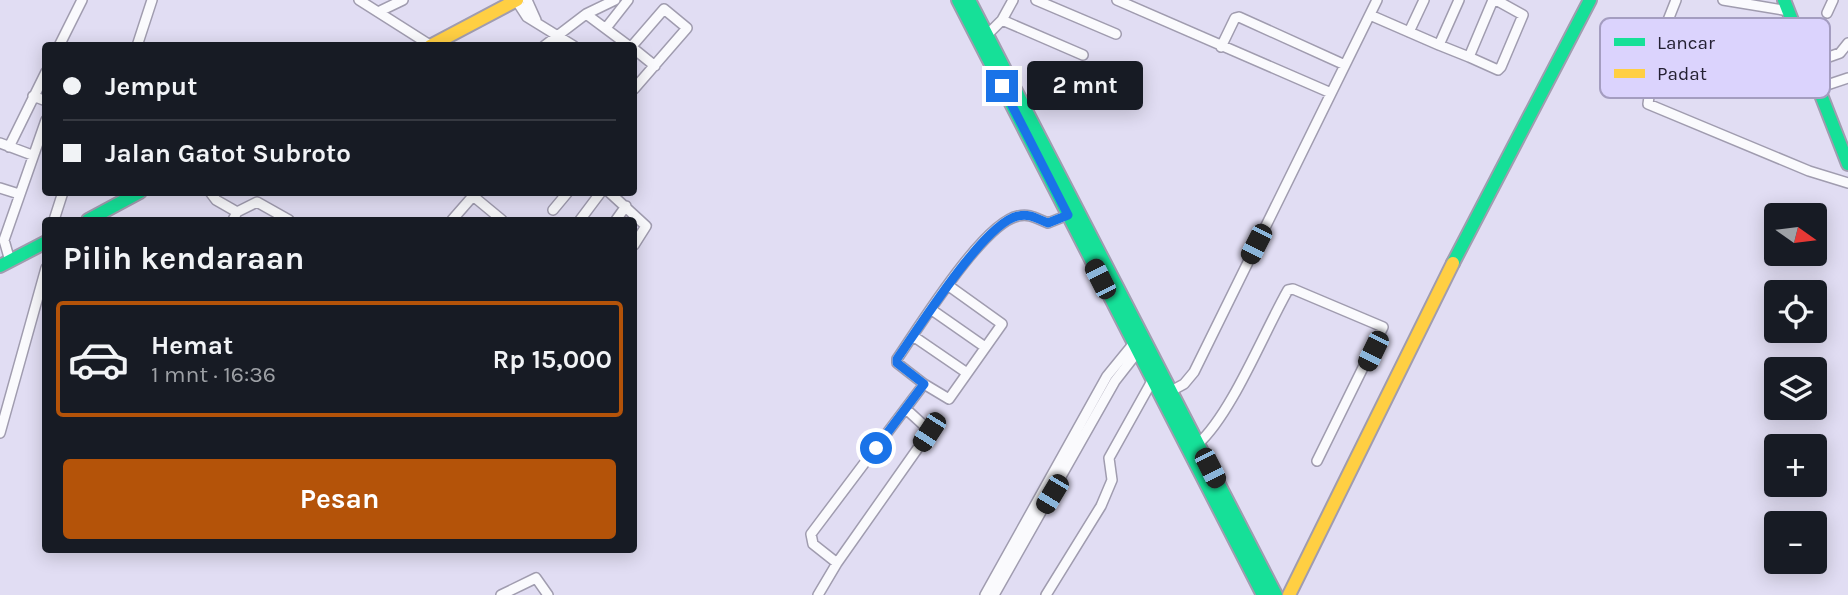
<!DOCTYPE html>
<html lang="id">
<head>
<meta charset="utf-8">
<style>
  body { margin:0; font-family:Karla,sans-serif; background:#20242c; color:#f1f3f6; height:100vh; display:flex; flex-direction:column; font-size:26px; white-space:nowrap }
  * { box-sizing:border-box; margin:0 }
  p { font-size:23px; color:#9ea1a6 }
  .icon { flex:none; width:38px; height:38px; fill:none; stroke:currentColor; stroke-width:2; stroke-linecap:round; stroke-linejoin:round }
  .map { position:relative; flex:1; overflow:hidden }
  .side { position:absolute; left:42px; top:217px; width:595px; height:336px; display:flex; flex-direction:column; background:#171b24; border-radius:7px; box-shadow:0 4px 18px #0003 }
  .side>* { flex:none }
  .guide { position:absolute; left:42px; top:42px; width:595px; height:154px; border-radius:7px; box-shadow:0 4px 18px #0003; display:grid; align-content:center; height:154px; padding:0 21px; background:#171b24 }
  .needle { width:46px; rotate:104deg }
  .tools { position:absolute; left:1764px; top:203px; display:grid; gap:14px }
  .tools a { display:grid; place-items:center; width:63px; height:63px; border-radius:7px; background:#171b24; box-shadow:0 4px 18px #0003; font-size:35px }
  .end { position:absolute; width:32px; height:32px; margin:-16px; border:9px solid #1a73e8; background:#fff; box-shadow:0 0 0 4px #fff }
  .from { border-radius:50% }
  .bubble { position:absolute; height:49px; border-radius:7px; background:#171b24; box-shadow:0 4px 18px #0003; font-size:23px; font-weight:700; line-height:49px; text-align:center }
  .car { position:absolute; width:21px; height:42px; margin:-21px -10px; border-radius:9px; box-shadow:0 0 5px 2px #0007; background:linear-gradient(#222 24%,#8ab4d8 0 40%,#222 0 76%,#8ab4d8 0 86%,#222 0) }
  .guide b { display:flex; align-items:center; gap:24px; height:66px; font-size:26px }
  .guide b+b { border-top:2px solid #363941 }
  .guide i { width:18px; height:18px; background:#f1f3f6 }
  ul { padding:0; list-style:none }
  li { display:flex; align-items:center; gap:21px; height:116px; margin:0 14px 10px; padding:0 7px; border:4px solid #363941; border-radius:7px }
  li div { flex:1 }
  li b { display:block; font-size:26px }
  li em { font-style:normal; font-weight:700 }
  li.current { border-color:#b45309 }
  li>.icon { width:63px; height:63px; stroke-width:1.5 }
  h2 { padding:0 21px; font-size:32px; line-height:84px }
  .action { display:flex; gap:14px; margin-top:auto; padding:14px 21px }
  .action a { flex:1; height:80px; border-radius:7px; background:#b45309; color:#fff; font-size:28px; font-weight:700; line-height:80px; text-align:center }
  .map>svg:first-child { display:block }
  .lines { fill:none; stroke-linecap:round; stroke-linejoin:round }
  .street-casing { stroke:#a09caf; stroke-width:12 }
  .fast-casing { stroke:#a09caf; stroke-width:16 }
  .slow-casing { stroke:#a09caf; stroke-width:16 }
  .street { stroke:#fafafd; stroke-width:9 }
  .fast { stroke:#16e098; stroke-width:12 }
  .slow { stroke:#ffcf43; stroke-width:12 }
  .route { stroke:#1a73e8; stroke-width:9 }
  .key { fill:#dbd3fd; stroke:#a49dc0; stroke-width:2 }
  .key-label { font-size:19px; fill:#242033 }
</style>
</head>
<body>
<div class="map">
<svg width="1848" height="595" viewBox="0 0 1848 595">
  <rect width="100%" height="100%" fill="#e1ddf3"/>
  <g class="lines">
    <defs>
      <path id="street" d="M359,0L430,45
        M516,0L527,17L574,46
        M527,0L536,20
        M1036,0L1116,34
        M1117,0L1331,93
        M1676,0L1655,53L1648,104L1809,171L1848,183
        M1723,0L1789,11
        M378,12L403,0
        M1827,13L1833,0
        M586,14L615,0
        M1370,15L1439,45L1459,0
        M1002,20L1083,55
        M606,28L628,0
        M1409,32L1424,0
        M987,35L1002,20L1013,0
        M1439,45L1469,57L1493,0
        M59,46L82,0
        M137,46L152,0
        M544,46L586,14L629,46
        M632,46L664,9L687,28L634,89
        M1221,47L1235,18L1239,17L1345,65
        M634,49L655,66
        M1469,57L1498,70L1501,67L1523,15L1496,0
        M1809,64L1840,53L1848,43
        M1818,88L1848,78
        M33,96L46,101
        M0,143L32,155
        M9,147L46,72
        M0,188L19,194
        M210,192L216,200L237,212
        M609,192L646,226L634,245
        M553,210L568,192
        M54,220L63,192
        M233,220L237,212L257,202L289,220
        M452,220L473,196L502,220
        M580,220L601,192
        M616,220L626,206
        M10,261L4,240L46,120
        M932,310L985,347
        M913,336L967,373
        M924,384L949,399L1002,324L949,286
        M1171,391L1184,384L1194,372L1377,0
        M0,433L46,268
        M1198,444C1232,413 1263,334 1288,290L1293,289L1383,327L1317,461
        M837,563L930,431L906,409
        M501,595L536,578L548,595
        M818,595L837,563L813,544L811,534L924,384L897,363V359C919,327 983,223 1018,216C1030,213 1037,219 1048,223L1068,215
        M985,595L1107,376L1138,338
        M994,595L1115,381L1140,349
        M1046,595L1101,506L1112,480L1109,458L1152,381"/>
      <path id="fast" d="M958,0L1263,595
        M969,0L1276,595
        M1784,0L1848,164
        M88,220L140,192
        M1453,263L1590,0
        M0,266L46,242"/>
      <path id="slow" d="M430,46L517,0
        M1289,595L1453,263"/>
    </defs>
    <use href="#street" class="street-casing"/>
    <use href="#fast" class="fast-casing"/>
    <use href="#slow" class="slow-casing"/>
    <use href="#street" class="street"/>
    <use href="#fast" class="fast"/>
    <use href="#slow" class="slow"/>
  </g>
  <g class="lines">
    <path class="route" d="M876,448L924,384L897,363V359C919,328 984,223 1018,216C1030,213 1037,219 1048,223L1068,215L1002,86"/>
  </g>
  <rect x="1600" y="18" width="230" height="80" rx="10" class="key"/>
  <rect x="1614" y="38" width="31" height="8" fill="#16e098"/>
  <rect x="1614" y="69" width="31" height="9" fill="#ffcf43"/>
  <g class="key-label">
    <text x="1657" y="49">Lancar</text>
    <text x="1657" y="80">Padat</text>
  </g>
</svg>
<div class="tools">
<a><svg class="needle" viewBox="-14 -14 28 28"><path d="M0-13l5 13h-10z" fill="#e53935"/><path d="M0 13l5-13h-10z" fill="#9ea1a6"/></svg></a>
<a><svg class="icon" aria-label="locate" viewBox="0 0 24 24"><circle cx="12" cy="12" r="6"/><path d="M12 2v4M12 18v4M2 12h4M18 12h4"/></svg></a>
<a><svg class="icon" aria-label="layers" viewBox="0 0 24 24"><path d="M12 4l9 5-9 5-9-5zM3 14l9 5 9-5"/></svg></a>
<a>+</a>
<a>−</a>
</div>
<i class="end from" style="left:876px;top:448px"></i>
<i class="end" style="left:1002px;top:86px"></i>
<div class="bubble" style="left:1027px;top:61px;width:116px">2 mnt</div>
<i class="car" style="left:1256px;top:244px;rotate:207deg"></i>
<i class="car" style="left:1100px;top:279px;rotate:333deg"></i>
<i class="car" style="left:1373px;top:351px;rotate:206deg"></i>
<i class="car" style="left:929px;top:432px;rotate:213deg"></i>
<i class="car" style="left:1210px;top:468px;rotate:153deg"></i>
<i class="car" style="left:1052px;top:494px;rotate:211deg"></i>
<div class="guide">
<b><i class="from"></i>Jemput</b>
<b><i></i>Jalan Gatot Subroto</b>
</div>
<section class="side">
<h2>Pilih kendaraan</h2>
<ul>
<li class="current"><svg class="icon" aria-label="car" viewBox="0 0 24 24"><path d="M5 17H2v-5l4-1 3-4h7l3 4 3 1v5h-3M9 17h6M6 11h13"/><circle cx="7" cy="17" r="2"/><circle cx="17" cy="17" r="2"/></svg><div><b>Hemat</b><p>1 mnt · 16:36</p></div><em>Rp 15,000</em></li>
</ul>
<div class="action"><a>Pesan</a></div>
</section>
</div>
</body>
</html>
